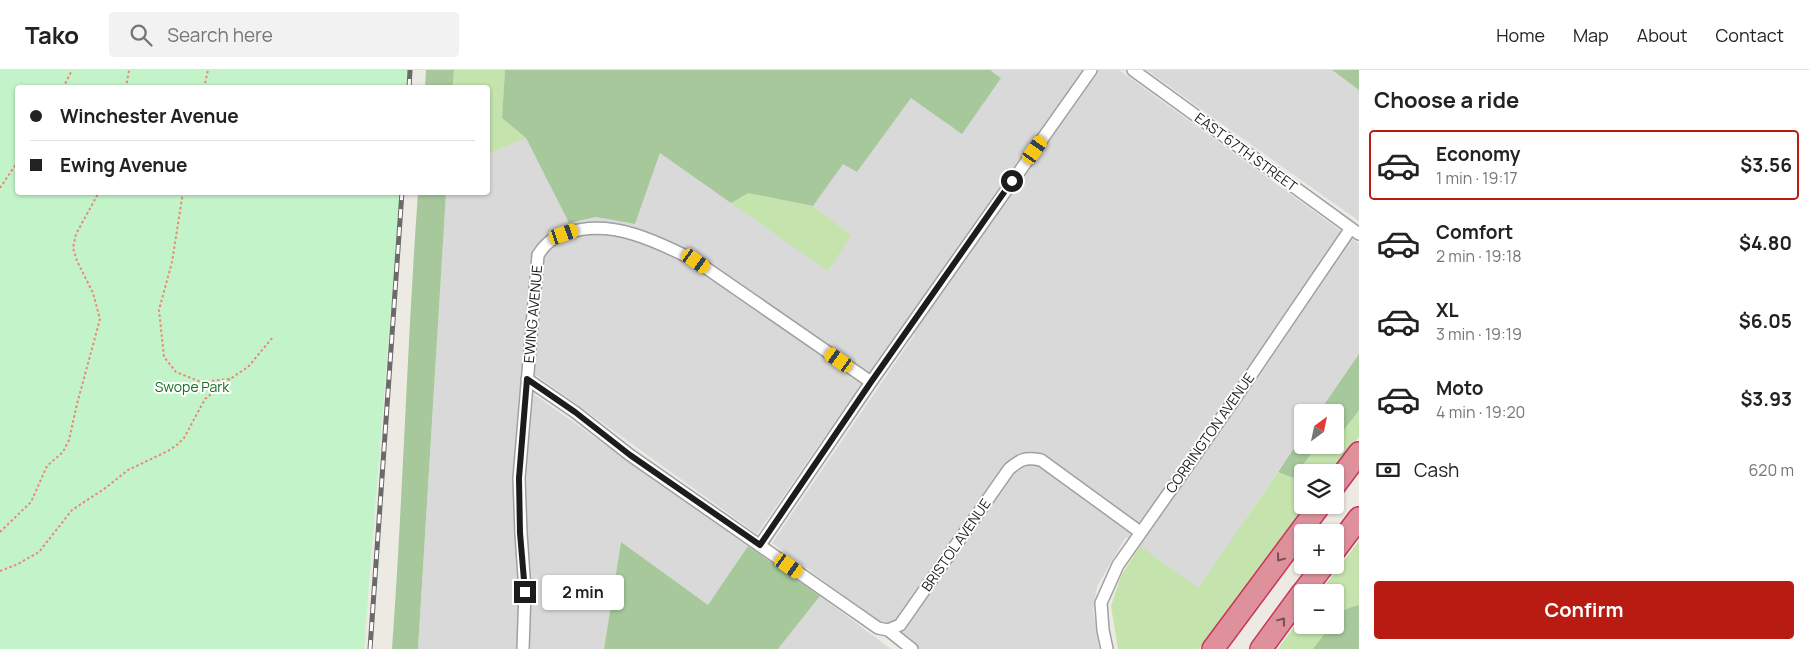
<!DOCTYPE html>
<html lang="en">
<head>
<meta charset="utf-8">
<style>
  body { margin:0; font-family:Manrope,sans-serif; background:#f2f2f2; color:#222; height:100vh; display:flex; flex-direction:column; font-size:19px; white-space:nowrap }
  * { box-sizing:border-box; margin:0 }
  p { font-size:16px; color:#767676 }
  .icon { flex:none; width:28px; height:28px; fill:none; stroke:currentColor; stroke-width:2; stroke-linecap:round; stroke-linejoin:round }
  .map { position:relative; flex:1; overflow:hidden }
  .side { display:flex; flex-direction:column; background:#fff; width:450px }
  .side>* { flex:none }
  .hud { position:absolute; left:15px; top:15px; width:475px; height:110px; border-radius:5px; box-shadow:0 1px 4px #0004; display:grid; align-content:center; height:110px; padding:0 15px; background:#fff }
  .needle { width:32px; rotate:33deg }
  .tools { position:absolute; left:1294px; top:334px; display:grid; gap:10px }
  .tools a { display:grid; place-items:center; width:50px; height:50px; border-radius:5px; background:#fff; box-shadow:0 1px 4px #0004; font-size:25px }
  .end { position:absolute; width:22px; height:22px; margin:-11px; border:6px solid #1c1c1c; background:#fff; box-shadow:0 0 0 2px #fff }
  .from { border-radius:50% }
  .bubble { position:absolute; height:35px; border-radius:5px; background:#fff; box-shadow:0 1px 4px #0004; font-size:16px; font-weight:700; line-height:35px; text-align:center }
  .car { position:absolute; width:15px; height:30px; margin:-15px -8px; border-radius:6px; box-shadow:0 0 4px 1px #0007; background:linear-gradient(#f5c518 24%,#345 0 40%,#f5c518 0 76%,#345 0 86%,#f5c518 0) }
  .hud b { display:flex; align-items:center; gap:18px; height:48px; font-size:19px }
  .hud b+b { border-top:1px solid #e0e0e0 }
  .hud i { width:12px; height:12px; background:#222 }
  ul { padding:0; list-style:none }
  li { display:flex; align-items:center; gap:15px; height:70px; margin:0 10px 8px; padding:0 5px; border:2px solid transparent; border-radius:5px }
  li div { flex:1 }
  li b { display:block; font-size:19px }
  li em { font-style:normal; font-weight:700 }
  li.active { border-color:#b71b12 }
  li>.icon { width:45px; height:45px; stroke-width:1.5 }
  h2 { padding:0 15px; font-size:22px; line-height:60px }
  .pay { display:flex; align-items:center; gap:12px; height:55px; padding:0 15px; font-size:19px }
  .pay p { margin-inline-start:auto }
  .cta { display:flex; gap:10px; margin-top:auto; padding:10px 15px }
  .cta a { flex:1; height:58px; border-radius:5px; background:#b71b12; color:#fff; font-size:20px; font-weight:700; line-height:58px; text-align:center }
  header { display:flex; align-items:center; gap:30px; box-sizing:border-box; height:70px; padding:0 25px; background:#fff; border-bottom:1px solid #e0e0e0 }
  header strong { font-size:24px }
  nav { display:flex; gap:28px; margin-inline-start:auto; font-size:18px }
  .search { width:350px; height:45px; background:#f2f2f2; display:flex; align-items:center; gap:12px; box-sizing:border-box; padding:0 18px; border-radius:5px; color:#767676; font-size:19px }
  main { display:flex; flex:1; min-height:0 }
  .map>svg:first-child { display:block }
  .residential { fill:#dad9d9 }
  .grass { fill:#c4e3ad }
  .forest { fill:#a6c89b }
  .park { fill:#c3f4c9 }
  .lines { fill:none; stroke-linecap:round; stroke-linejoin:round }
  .street-casing { stroke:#a0a0a0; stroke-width:14 }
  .highway-casing { stroke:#c7345e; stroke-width:24 }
  .path { stroke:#ec8774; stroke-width:2; stroke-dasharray:2.5 2.5; stroke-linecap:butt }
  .street { stroke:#fff; stroke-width:11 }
  .highway { stroke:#de919b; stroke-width:21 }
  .rail-casing { stroke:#6a6a6a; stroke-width:5 }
  .rail { stroke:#fff; stroke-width:3; stroke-dasharray:9; stroke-linecap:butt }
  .oneway { stroke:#735155 }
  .route { stroke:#1c1c1c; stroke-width:6 }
  .labels { text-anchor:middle; stroke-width:4; stroke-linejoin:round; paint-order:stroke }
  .street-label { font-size:14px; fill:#1c1c1c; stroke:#fff }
  .park-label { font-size:14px; fill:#157021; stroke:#fff }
</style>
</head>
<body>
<header>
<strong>Tako</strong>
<div class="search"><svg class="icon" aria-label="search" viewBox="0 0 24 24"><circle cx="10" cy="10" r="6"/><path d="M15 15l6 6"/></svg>Search here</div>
<nav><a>Home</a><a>Map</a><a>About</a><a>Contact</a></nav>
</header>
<main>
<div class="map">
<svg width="1359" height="579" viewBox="0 0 1359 579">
  <rect width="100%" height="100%" fill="#edeae3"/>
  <path class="residential" d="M990,0H1119L1359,174V284L1319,342H1302V366L1198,519L1126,467L1097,516L1093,540L1099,579H917L772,473L915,264L903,254L757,464L536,305L535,325L748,476L708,536L621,473L604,579H418L446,123L488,122V84L526,68L569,153L596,147L635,154L660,83L851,165L813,136L843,93L857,102L911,28L1000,7Z
    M1146,0H1332L1359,20V151Z
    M820,526L891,579H778Z"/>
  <path class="grass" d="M454,0H505L502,48L526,68L488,84V18H453Z
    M748,123L813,136L851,165L828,201L731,133Z
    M1359,340V367L1332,402H1302V435H1308L1199,579H1118L1111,536L1121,506L1140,476L1198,518L1278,402L1293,408L1318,375H1335V372Z
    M1359,471V535L1343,540L1335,550V522H1320Z
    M1302,546V555H1331L1313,579H1278Z"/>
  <path class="forest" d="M426,0H454L453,17H425Z
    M505,0H990L1001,8L962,64L911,28L857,102L843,94L813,136L748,123L731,133L660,83L635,154L596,147L569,153L526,68L502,48Z
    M1332,0H1359V20Z
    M418,123H446L418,579H392C403,427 407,275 418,123Z
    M1359,284V340L1335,372V342H1319Z
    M1302,366V375H1318L1293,408L1278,402Z
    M621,472L708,535L748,476L820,526L778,579H604Z
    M1359,535V579H1313L1331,555H1335C1335,541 1348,538 1359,535Z"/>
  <path class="park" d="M0,0H409L408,18H18V122L400,123L364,579H0Z"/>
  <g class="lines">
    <defs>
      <path id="street" d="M1133,0L1359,164
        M527,309L575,342L630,385L878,558L888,560L912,579
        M760,475L871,312L1091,0
        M888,560L900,555L1009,399C1021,389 1025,387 1041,390L1140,462
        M523,579L525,521L521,463L519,408L538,185C546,172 554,167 568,163C611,148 658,172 696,191L871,312
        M1107,579L1103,560L1101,533L1118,495L1232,333L1351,158"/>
      <path id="highway" d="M1335,415L1359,383
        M1335,480L1359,448
        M1303,522L1324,495
        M1213,579L1320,435
        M1261,579L1302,523"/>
    </defs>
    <use href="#street" class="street-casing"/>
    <use href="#highway" class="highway-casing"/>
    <path class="path" d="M63,18L72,0
      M126,18L129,0
      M204,18L208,0
      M0,118L18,91
      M183,122L172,192L159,240L164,287L176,302L201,312L230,309L248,297L273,267
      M0,462L31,432L47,396L63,382L69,370L77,334L100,249L93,223L77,191L73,178L76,164L99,122
      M0,501L18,494L39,482L72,440L104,419L128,400L168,381L177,375L184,368L205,329L230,309"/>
    <use href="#street" class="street"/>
    <use href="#highway" class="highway"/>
    <defs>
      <path id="rail" d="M409,18L410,0
        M370,579L402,122"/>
    </defs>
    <use href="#rail" class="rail-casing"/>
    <use href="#rail" class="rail"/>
  </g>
  <defs><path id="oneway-chevron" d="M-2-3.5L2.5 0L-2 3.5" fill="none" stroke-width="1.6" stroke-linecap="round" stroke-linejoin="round" transform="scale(1.25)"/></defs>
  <g class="oneway">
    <use href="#oneway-chevron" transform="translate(1280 488) rotate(127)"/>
    <use href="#oneway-chevron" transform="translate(1282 551) rotate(-53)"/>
  </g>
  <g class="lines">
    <path class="route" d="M525,522L520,463L519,408L527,309L575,342L630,385L760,475L871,312L1012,111"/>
  </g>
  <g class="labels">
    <g class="street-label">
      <text transform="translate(1246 82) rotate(36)" y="5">EAST 67TH STREET</text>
      <text transform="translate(533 244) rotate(-85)" y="5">EWING AVENUE</text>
      <text transform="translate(1210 363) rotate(-55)" y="5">CORRINGTON AVENUE</text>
      <text transform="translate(956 475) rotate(-55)" y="5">BRISTOL AVENUE</text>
    </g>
    <g class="park-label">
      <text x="192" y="322">Swope Park</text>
    </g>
  </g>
</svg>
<div class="tools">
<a><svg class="needle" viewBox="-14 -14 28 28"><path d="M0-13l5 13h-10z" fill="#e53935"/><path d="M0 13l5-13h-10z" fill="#767676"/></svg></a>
<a><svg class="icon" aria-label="layers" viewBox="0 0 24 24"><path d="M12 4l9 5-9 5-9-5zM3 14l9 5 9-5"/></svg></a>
<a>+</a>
<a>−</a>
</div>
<i class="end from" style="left:1012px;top:111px"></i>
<i class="end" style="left:525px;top:522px"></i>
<div class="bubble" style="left:542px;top:505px;width:82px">2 min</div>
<i class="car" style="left:1035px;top:80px;rotate:35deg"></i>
<i class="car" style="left:564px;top:164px;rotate:71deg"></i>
<i class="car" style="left:696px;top:191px;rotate:125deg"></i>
<i class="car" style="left:839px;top:290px;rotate:305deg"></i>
<i class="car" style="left:789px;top:496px;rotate:125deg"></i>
<div class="hud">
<b><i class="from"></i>Winchester Avenue</b>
<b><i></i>Ewing Avenue</b>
</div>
</div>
<section class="side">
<h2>Choose a ride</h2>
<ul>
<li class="active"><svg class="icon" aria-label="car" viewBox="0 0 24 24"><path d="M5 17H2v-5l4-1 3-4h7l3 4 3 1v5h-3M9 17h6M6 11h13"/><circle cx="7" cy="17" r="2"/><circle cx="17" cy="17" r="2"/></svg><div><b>Economy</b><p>1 min · 19:17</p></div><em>$3.56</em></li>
<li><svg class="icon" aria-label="car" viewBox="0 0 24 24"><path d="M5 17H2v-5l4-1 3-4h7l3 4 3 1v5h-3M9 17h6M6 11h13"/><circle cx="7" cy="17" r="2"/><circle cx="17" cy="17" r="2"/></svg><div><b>Comfort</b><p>2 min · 19:18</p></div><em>$4.80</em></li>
<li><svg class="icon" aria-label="car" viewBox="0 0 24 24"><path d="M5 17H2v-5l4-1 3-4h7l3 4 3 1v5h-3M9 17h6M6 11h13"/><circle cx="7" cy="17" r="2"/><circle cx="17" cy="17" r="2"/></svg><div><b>XL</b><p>3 min · 19:19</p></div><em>$6.05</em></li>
<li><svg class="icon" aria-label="car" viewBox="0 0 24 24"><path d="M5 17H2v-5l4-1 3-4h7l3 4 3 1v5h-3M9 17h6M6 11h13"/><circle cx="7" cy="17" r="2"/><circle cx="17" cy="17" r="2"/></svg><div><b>Moto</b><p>4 min · 19:20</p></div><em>$3.93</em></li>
</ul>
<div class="pay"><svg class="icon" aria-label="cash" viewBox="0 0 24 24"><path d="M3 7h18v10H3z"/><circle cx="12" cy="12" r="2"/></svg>Cash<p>620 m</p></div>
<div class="cta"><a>Confirm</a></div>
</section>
</main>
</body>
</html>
